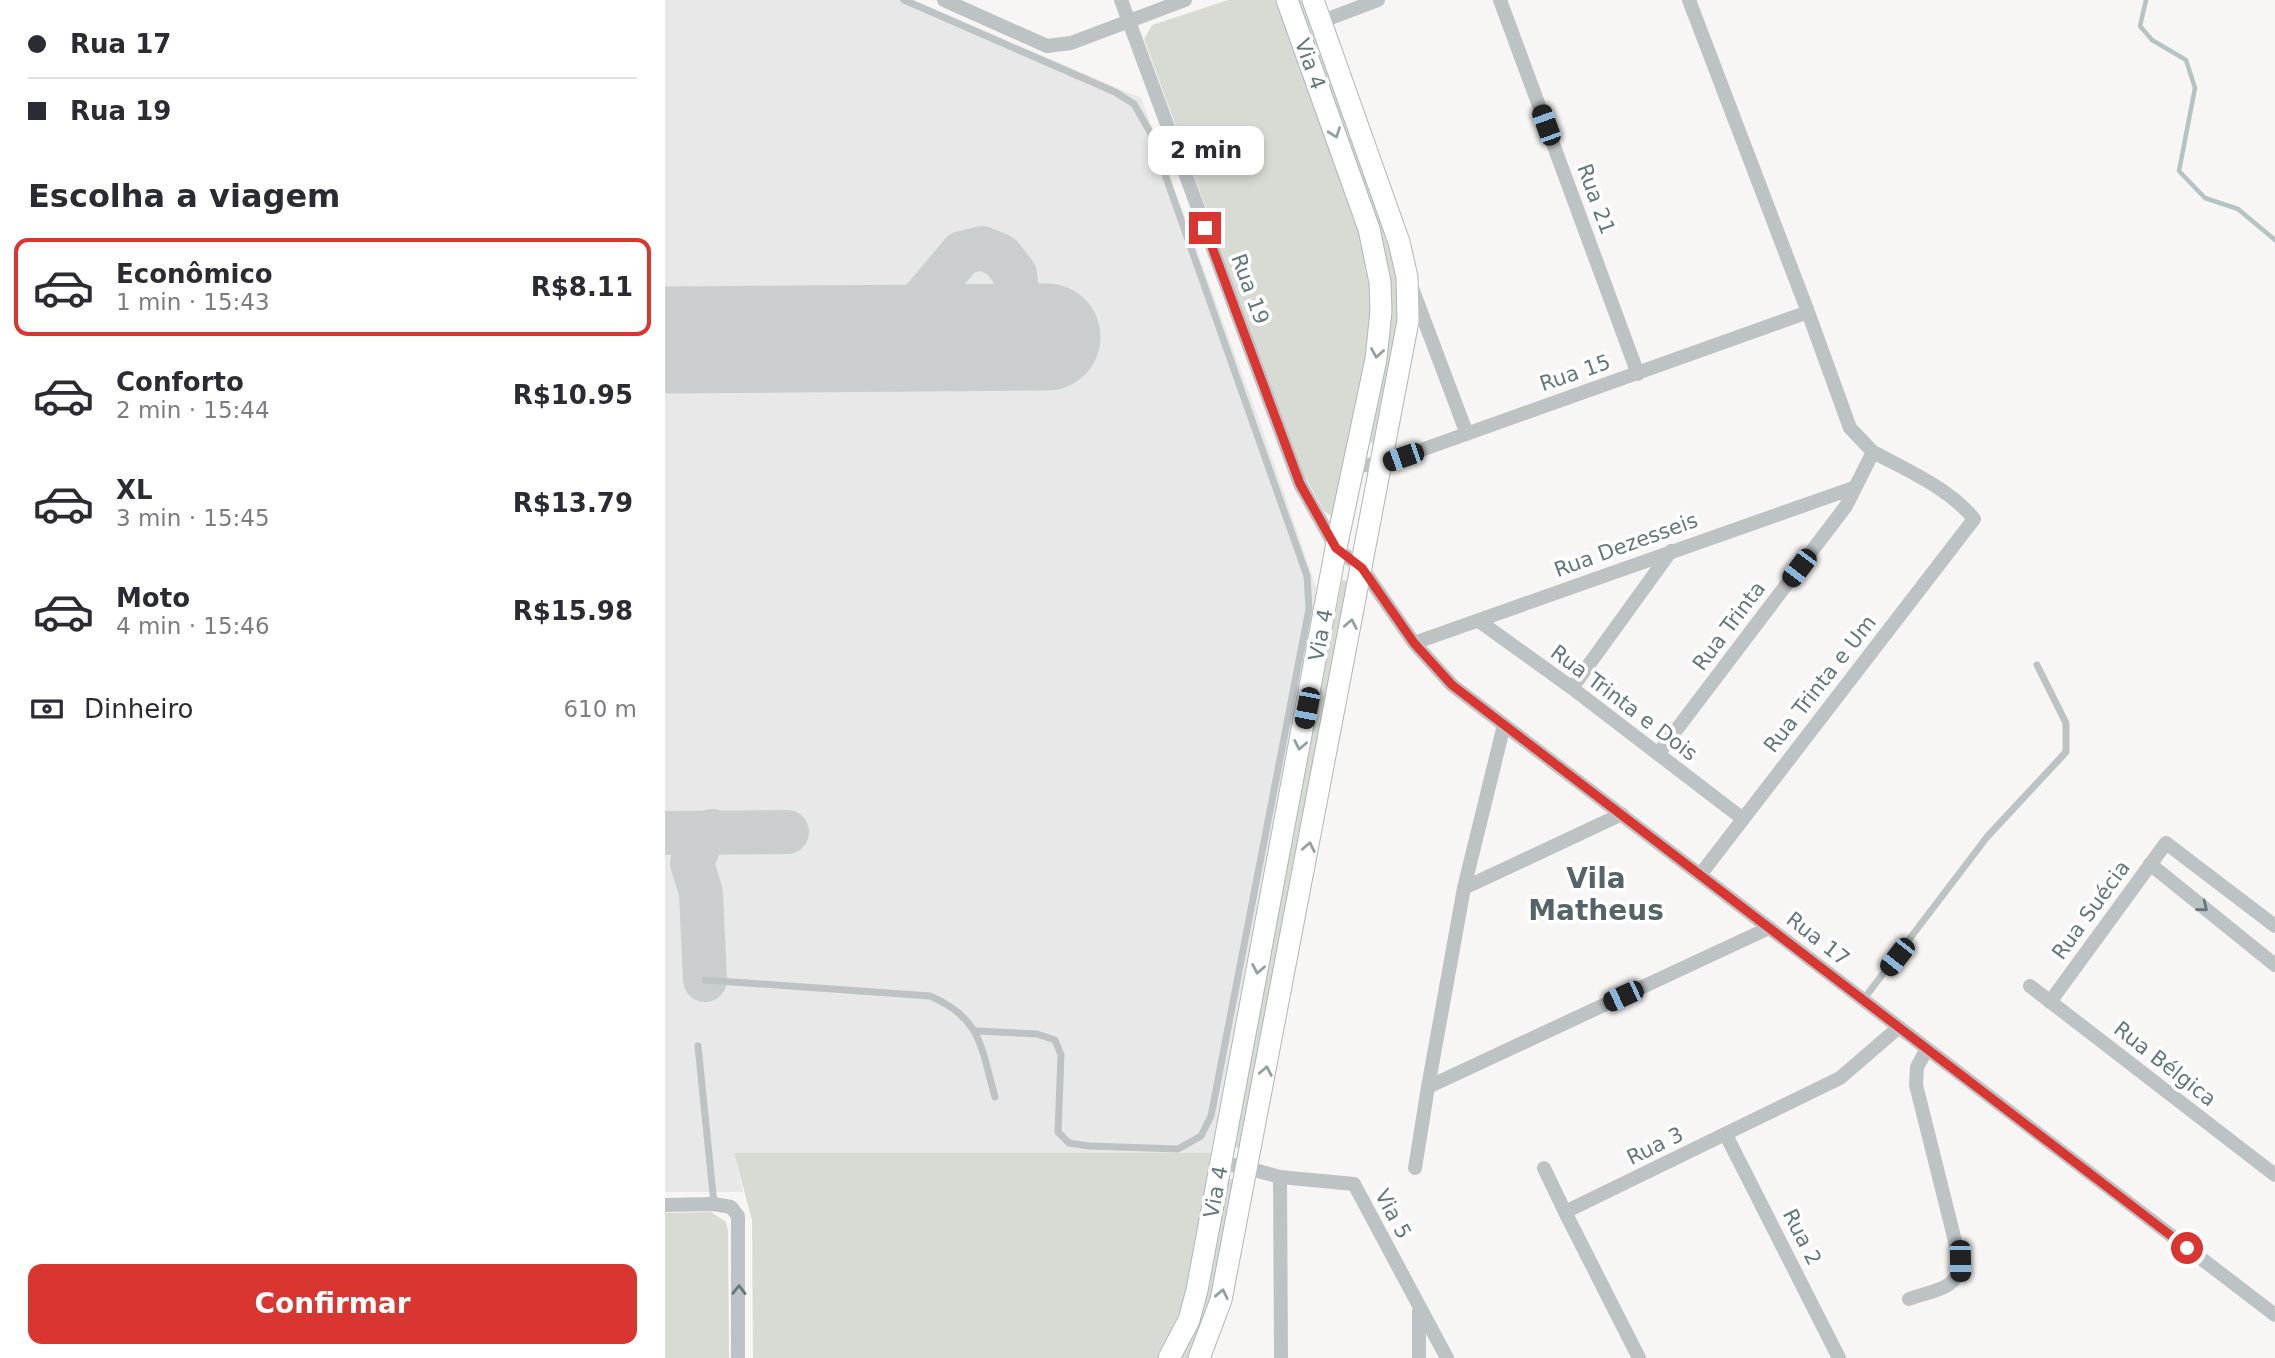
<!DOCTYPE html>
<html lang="pt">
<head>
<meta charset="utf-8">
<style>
  body { margin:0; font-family:"DejaVu Sans",sans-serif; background:#f7f7f7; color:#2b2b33; height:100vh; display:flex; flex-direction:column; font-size:26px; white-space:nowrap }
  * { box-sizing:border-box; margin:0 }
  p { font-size:23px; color:#7c7c81 }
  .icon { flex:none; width:38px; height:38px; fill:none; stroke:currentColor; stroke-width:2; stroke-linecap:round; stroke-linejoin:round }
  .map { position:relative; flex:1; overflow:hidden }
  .side { display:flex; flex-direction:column; background:#fff; width:665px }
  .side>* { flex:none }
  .hud { display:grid; align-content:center; height:154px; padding:0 28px; background:#fff }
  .end { position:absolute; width:32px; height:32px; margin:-16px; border:9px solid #d93531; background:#fff; box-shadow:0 0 0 4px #fff }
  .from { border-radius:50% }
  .bubble { position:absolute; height:49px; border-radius:14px; background:#fff; box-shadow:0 4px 10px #0003; font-size:23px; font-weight:800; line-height:49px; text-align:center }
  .car { position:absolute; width:21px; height:42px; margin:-21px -10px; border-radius:9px; box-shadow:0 0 5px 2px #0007; background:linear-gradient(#222 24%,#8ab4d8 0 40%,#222 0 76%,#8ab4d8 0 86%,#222 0) }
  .hud b { display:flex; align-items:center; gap:24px; height:66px; font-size:26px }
  .hud b+b { border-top:2px solid #e1e1e2 }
  .hud i { width:18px; height:18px; background:#2b2b33 }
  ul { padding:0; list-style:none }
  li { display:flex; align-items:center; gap:21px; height:98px; margin:0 14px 10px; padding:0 14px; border:4px solid transparent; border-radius:14px }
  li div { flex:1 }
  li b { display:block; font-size:26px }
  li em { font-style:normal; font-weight:800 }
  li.selected { border-color:#d93531 }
  li>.icon { width:63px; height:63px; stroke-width:1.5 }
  h2 { padding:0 28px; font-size:32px; line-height:84px }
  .pay { display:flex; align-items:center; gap:18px; height:77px; padding:0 28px; font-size:26px }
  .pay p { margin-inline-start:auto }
  .primary-button { display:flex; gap:14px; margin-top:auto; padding:14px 28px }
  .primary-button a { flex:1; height:80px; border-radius:14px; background:#d93531; color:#fff; font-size:28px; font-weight:800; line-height:80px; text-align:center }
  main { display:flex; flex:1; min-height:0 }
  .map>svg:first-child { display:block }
  .built { fill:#e7e8e7 }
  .green { fill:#d8dbd3 }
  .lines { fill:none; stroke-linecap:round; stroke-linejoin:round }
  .stream { stroke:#b4c4c5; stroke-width:4.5 }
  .taxiway { stroke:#cacecf; stroke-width:44 }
  .runway { stroke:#cacecf; stroke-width:107 }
  .secondary-casing { stroke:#aeb6b8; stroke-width:23 }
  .lane { stroke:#bdc3c5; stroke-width:7 }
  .street { stroke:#bdc3c5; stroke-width:14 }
  .secondary { stroke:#fff; stroke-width:21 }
  .oneway { stroke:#92a0a4 }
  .oneway2 { stroke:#63777d }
  .route { stroke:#d93531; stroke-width:9 }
  .labels { text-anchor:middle; stroke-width:7; stroke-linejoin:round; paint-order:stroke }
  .street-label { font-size:21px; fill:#63777d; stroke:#fff }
  .district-label { font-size:28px; font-weight:bold; fill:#556469; stroke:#fff }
</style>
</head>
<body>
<main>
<section class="side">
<div class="hud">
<b><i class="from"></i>Rua 17</b>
<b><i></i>Rua 19</b>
</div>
<h2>Escolha a viagem</h2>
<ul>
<li class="selected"><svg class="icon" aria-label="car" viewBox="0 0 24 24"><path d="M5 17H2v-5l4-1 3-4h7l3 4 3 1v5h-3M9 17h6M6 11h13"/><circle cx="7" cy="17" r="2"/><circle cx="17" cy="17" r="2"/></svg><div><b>Econômico</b><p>1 min · 15:43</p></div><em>R$8.11</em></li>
<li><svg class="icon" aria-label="car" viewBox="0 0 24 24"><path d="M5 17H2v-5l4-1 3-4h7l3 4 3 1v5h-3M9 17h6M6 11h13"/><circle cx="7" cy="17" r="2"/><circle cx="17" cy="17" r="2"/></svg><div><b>Conforto</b><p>2 min · 15:44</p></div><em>R$10.95</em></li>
<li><svg class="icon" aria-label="car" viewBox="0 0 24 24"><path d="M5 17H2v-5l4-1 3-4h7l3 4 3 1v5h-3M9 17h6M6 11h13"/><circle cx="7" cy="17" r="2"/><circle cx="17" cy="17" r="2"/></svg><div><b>XL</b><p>3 min · 15:45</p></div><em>R$13.79</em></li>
<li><svg class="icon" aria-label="car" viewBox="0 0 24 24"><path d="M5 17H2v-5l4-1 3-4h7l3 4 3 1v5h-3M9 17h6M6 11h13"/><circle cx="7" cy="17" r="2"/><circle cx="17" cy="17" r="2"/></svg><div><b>Moto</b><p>4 min · 15:46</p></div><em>R$15.98</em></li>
</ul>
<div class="pay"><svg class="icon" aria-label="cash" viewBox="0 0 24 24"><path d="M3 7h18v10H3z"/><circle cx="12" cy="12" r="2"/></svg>Dinheiro<p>610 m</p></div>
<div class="primary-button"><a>Confirmar</a></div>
</section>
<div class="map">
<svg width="1610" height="1358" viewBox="0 0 1610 1358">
  <rect width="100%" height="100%" fill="#f7f6f4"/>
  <path class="built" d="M0,0H249L476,98L596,425L652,590L546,1153H69L78,1192H0Z"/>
  <path class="green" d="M563,0H612L699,244C719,336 689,429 671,520L659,511L639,475L479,39L487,25Z
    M629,0H640L721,226L734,286L732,329L711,443L707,444L704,438L724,333Z
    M677,580L685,582L577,1148H573L569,1146Z
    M69,1153H546L522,1290L513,1325L494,1358H88L87,1220Z
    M564,1179H569L549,1297L526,1358H516Z
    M46,1212L61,1222L63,1231L64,1358H0V1213Z"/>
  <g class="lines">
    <path class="stream" d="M1481,0L1475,26L1487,40L1521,60L1530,88L1514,171L1540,198L1573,209L1610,240"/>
    <path class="taxiway" d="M194,338L250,309L297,253L317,248L336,256L350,274L356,337
      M0,833L122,832
      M40,980L36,893L27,863L36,841L47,831"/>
    <path class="runway" d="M0,340L382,337"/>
    <defs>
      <path id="secondary" d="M504,1358L524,1320L532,1290L671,548L711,359L716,311L715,282L704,229L622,0
        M534,1358L556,1300L743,321L742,277L734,242L648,0"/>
    </defs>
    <use href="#secondary" class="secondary-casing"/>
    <path class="lane" d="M239,0L450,92L469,104L485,132L642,576L644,609L546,1116L536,1136L513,1149L424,1146L404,1143L393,1132L396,1055L390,1040L372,1034L312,1031
      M40,980L265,996C317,1018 316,1048 330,1097
      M1198,1000L1322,837L1401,752V723L1372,665
      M33,1046L49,1204"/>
    <path class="street" d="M279,0L382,46L406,43L520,0
      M456,0L635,484L671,548L697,568L749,643L787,685L1610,1315
      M835,0L973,374
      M655,22L713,0
      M747,288L802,434
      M689,466L717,464L1143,312L1024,0
      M814,621L907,688L1078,819
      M749,643L1188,488
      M907,688L1006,551
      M839,725L799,888L763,1087L1104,928
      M993,754L1181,506L1208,452L1185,428L1143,312
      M1485,864L1610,965
      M1035,875L1309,519C1285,489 1242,470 1208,452
      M799,888L957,814
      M1365,986L1610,1175
      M1385,1002L1501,843L1610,926
      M1061,1135L1174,1358
      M556,1166L571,1165L615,1177L689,1184L782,1358
      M750,1168L763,1087
      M879,1168L900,1212
      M615,1177L616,1358
      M0,1205L49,1204L66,1207L73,1216V1358
      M1244,1299C1268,1290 1295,1290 1295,1261L1251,1085L1252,1067L1262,1049
      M754,1310V1358
      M974,1358L900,1212L1175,1078L1233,1028"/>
    <use href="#secondary" class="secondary"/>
  </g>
  <defs><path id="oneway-chevron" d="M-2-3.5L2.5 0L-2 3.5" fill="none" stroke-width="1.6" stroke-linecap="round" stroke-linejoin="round" transform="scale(1.75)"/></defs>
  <g class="oneway">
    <use href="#oneway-chevron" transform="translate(670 133) rotate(70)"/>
    <use href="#oneway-chevron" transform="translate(712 353) rotate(99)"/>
    <use href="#oneway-chevron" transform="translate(686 624) rotate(-79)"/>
    <use href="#oneway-chevron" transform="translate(635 745) rotate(101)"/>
    <use href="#oneway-chevron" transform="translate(644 847) rotate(-79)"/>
    <use href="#oneway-chevron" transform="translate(593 969) rotate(101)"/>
    <use href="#oneway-chevron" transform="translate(601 1071) rotate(-79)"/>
    <use href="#oneway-chevron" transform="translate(557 1294) rotate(-78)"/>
  </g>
  <g class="oneway2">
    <use href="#oneway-chevron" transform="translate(1538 907) rotate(39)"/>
    <use href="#oneway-chevron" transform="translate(74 1290) rotate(-89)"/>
  </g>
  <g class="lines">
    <path class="route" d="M540,228L635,484L671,548L697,568L749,643L787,685L1522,1248"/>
  </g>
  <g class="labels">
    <g class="street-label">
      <text transform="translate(645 64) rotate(70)" y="7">Via 4</text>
      <text transform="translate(931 199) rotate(70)" y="7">Rua 21</text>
      <text transform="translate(585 289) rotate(70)" y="7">Rua 19</text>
      <text transform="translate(910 373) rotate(-19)" y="7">Rua 15</text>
      <text transform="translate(961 545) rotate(-20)" y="7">Rua Dezesseis</text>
      <text transform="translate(1064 626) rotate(-53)" y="7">Rua Trinta</text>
      <text transform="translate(656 635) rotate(-79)" y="7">Via 4</text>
      <text transform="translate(1155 684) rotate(-52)" y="7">Rua Trinta e Um</text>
      <text transform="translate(959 703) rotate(37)" y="7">Rua Trinta e Dois</text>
      <text transform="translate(1426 910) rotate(-54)" y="7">Rua Suécia</text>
      <text transform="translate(1153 939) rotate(38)" y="7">Rua 17</text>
      <text transform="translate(1500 1064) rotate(38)" y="7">Rua Bélgica</text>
      <text transform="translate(990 1146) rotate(-26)" y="7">Rua 3</text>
      <text transform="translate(551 1192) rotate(-79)" y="7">Via 4</text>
      <text transform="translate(728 1214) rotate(62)" y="7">Via 5</text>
      <text transform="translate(1137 1237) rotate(63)" y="7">Rua 2</text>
    </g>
    <g class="district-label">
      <text x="931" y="888">Vila<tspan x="931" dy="32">Matheus</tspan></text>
    </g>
  </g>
</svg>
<i class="end from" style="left:1522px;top:1248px"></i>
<i class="end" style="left:540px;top:228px"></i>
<div class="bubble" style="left:483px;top:126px;width:116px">2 min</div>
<i class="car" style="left:881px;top:125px;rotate:340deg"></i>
<i class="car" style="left:738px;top:457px;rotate:251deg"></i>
<i class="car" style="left:1134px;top:568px;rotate:217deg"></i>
<i class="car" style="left:642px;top:708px;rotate:191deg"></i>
<i class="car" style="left:1232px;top:957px;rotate:218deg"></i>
<i class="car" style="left:958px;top:996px;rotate:245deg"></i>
<i class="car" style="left:1295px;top:1261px;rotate:179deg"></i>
</div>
</main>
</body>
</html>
